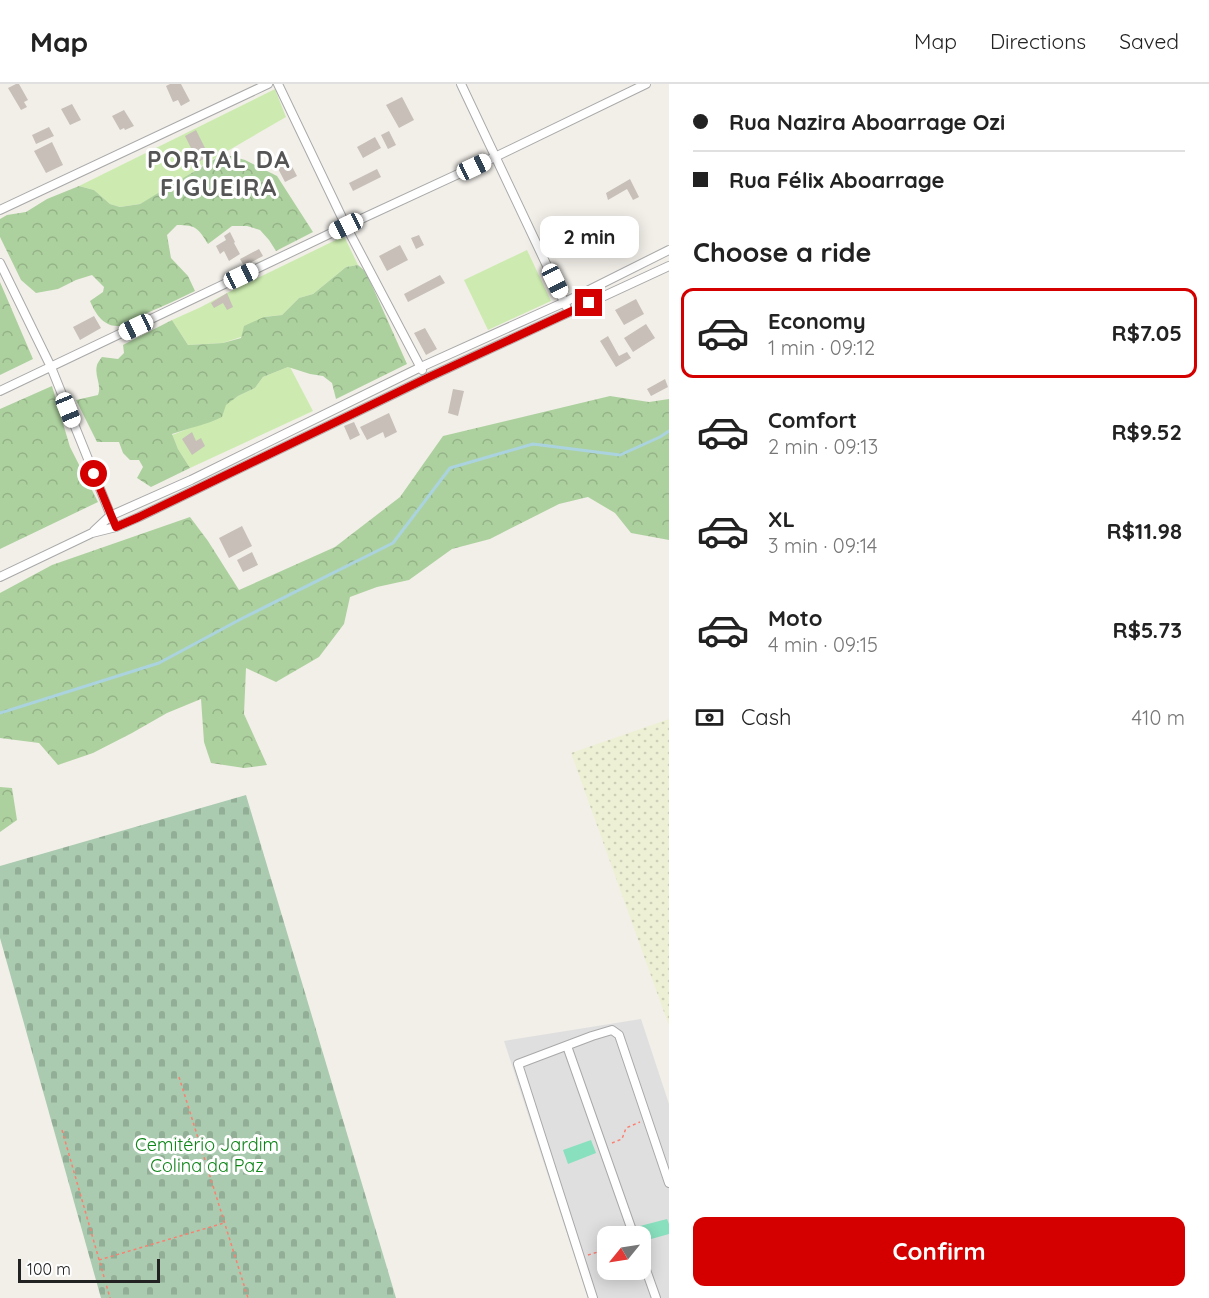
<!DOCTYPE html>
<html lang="en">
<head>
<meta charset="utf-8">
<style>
  body { margin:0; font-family:Quicksand,sans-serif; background:#f2f2f2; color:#222; height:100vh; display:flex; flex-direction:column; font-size:22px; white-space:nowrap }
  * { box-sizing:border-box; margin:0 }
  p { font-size:20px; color:#767676 }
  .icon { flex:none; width:33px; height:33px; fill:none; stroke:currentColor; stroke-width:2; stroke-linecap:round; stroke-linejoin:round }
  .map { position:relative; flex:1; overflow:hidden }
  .side { display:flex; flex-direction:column; background:#fff; width:540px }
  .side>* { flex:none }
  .hud { display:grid; align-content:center; height:132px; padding:0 24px; background:#fff }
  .needle { width:39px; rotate:240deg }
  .buttons { position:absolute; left:597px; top:1142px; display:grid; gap:12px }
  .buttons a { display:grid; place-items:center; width:54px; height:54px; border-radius:12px; background:#fff; box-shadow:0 3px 15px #0003; font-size:30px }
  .scale { position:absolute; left:18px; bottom:15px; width:142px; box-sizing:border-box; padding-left:6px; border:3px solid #222; border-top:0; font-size:16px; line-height:21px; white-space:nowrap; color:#222; -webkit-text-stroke:4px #fff; paint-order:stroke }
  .end { position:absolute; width:27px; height:27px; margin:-14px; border:8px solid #d40000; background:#fff; box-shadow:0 0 0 3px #fff }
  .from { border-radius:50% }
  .bubble { position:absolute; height:42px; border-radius:12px; background:#fff; box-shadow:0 3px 15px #0003; font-size:20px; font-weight:700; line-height:42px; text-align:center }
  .car { position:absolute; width:18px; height:36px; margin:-18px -9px; border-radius:8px; box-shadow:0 0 4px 2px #0007; background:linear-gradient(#fff 24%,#345 0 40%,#fff 0 76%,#345 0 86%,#fff 0) }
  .hud b { display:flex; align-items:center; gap:21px; height:57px; font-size:22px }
  .hud b+b { border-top:2px solid #e0e0e0 }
  .hud i { width:15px; height:15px; background:#222 }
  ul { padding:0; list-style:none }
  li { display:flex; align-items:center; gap:18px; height:90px; margin:0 12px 9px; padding:0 12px; border:3px solid transparent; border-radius:12px }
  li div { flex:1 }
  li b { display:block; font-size:22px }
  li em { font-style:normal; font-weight:700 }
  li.on { border-color:#d40000 }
  li>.icon { width:54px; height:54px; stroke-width:1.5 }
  h2 { padding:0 24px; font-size:27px; line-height:72px }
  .pay { display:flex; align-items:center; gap:15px; height:66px; padding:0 24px; font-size:22px }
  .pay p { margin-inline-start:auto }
  .cta { display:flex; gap:12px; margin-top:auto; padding:12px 24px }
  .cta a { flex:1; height:69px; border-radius:12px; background:#d40000; color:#fff; font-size:24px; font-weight:700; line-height:69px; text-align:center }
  header { display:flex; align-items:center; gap:36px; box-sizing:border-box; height:84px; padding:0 30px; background:#fff; border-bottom:2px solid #e0e0e0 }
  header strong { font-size:28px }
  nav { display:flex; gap:33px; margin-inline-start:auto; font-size:21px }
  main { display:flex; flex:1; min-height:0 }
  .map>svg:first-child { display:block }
  .residential { fill:#e0dfdf; fill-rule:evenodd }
  .farmland { fill:url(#farmland-dots) }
  .grass { fill:#cdebb0 }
  .forest { fill:url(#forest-crowns) }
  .cemetery { fill:url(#cemetery-stones) }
  .pitch { fill:#88e0be }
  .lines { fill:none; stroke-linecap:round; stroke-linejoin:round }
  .stream { stroke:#aad3df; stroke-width:3 }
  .building { fill:#c7bfb8 }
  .minor-casing { stroke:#a9a9a9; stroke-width:10 }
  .path { stroke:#fa8072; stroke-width:1.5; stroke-dasharray:3 3; stroke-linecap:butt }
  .minor { stroke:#fff; stroke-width:8 }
  .route { stroke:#d40000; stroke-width:8 }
  .labels { text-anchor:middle; stroke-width:6; stroke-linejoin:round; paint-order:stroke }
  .park-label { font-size:18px; fill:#0c8416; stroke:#fff }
  .district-label { font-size:24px; font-weight:bold; letter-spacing:1.5px; fill:#555; stroke:#fff }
</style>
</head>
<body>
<header>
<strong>Map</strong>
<nav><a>Map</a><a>Directions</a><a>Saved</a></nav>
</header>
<main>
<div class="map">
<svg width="669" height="1214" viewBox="0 0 669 1214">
  <defs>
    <pattern id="farmland-dots" width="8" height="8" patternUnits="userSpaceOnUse" patternTransform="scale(1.5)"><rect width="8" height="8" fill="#eef0d5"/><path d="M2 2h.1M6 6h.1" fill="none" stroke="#ccceb7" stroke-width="1.8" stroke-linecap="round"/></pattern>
    <pattern id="forest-crowns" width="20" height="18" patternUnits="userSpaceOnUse" patternTransform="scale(1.5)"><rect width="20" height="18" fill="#add19e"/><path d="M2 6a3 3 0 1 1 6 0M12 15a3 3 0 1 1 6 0" fill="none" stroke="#95b388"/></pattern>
    <pattern id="cemetery-stones" width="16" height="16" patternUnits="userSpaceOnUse" patternTransform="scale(1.5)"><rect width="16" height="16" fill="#aacbaf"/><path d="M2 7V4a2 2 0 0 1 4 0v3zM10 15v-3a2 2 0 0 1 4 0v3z" fill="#92ae96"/></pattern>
  </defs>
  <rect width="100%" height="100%" fill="#f2efe9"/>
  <path class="residential" d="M641,935L669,1020V1214H588L504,957ZM608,1152H640V1185H608Z"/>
  <path class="farmland" d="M669,635V942L571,669Z"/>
  <path class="grass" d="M275,5L286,33L200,83L177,99L140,120L120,123L110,120L94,106L79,102Z
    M344,152L358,181L346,183L313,210L299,214L282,231L264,233L241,253L223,259L188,261L172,236L201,223L229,208Z
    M527,166L551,217L488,246L464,196Z
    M288,283H290L313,327L190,384L178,365L172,351L193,343L238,312L255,304L263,293Z"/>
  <path class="forest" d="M223,70L245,76L277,92L313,148L276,167L269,156L260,146L247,142H232L208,160C198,144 196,141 177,141L167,151L171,174L188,192L195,207C179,215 163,222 147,229C138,233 127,243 117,242C103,242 95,229 90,217L103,208L104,203L92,191L76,196L58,205L36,209L21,196L0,153V135L7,131L26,128L47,115L79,102L94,106L110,120L120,123L140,120Z
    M358,181L366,188L407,280L336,315L332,299L323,292L310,290L288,283L263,293L255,304L238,312L226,321L222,333C206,341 189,344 172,350L178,365L190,384L151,403L137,394L143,383L139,376H130L123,369L119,358H97L76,316L98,311C102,300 94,292 97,281C97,280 101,274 102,273L118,275L124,269L123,261L172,236L188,261L223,259L241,254L244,242L264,233L282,231L299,214L313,210L346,183Z
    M0,198L33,275L0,291Z
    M52,302L70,363L98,418L0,465V325Z
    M610,312L649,318L669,315V456L631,449L615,429L588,413L559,420L490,455L452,465L409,496L377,503L350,513L344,540L319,573L276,598L246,584L244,630L267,681L244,684L211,679L204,658L201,615L167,629L132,649L93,669L58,681L39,659L0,654V509L52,481L190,433L208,457L239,506L335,463L400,413L443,352Z
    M0,703L12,704L17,736L0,748Z"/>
  <path class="cemetery" d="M246,711L396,1214H101L0,854V782Z"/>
  <path class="pitch" d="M591,1056L596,1069L568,1080L563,1066Z
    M667,1135L669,1140V1150L644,1157L640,1142Z"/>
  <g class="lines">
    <path class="stream" d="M0,629L159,579L241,535L393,459L450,384L533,360L620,371L660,353L669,347"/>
  </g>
  <path class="building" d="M16,0H19L28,16L24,18L27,23L21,26L8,4Z
    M170,0H181L190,17L181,22L178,16L173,18L166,2Z
    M402,13L414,36L399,44L386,21Z
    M72,20L81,36L70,41L61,25Z
    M124,26L134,42L125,46L124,44L120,46L112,32Z
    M49,43L54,52L36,60L32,51Z
    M196,46L209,72L198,78L185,52Z
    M389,47L396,61L388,65L381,51Z
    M375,53L381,64L363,74L357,63Z
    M52,58L63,81L46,89L34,67Z
    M285,69L297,92L285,98L273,75Z
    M377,85L381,93L353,107L349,99Z
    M630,95L639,113L633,116L627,105L608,116L606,109Z
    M624,142L632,160L621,164L614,146Z
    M230,148L235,158L234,159L240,170L229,177L224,167L220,170L216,162L226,156L224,152Z
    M419,151L424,161L416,165L411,154Z
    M400,161L408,176L387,187L379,172Z
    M259,165L263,172L244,182L240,175Z
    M440,191L445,199L408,218L404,210Z
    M227,209L233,223L227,226L223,219L214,224L211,219Z
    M636,215L644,230L624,241L615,226Z
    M94,232L101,244L80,256L73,243Z
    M646,240L655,254L633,268L624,254Z
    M425,244L437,265L426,271L414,249Z
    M608,252L619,272L627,268L631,274L616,283L600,257Z
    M665,295L668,303L651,312L647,305Z
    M453,305L464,307L458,332L448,329Z
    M389,329L397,348L385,354L383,348L367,356L360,343Z
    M354,338L360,351L350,356L344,342Z
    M192,348L196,357L201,354L205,362L192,371L182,355Z
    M242,442L252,462L229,474L219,454Z
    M252,468L258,481L243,488L237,476Z"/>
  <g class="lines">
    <defs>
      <path id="minor" d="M278,0L346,142L422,286
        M461,0L566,222
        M0,126L268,0
        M0,179L51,283L113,437
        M0,307L346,142L495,73L646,0
        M94,447L110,432L191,396L421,283L565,218L669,166
        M0,493L92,449L116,443L139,433L427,294L669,182
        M567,962L634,1152
        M640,1169L656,1214
        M593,1214L518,980L592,952L612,946L619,951L669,1099"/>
    </defs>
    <use href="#minor" class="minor-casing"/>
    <path class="path" d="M179,993L248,1214
      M62,1046L110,1214
      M612,1059L622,1055L626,1044L640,1038
      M613,1152L623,1149
      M588,1171L601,1167L604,1155L608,1154
      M99,1176L224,1139"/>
    <use href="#minor" class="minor"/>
  </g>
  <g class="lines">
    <path class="route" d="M94,390L116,443L139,433L427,294L589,219"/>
  </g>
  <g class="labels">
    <g class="park-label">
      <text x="207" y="1067">Cemitério Jardim<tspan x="207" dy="21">Colina da Paz</tspan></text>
    </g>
    <g class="district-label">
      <text x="219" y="84">PORTAL DA<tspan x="219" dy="28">FIGUEIRA</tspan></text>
    </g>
  </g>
</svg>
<div class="buttons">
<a><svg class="needle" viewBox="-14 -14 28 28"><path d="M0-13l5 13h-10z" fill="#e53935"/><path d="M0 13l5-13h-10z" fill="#767676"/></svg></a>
</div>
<div class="scale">100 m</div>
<i class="end from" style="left:94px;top:390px"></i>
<i class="end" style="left:589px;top:219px"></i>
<div class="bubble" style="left:540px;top:132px;width:99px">2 min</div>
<i class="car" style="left:474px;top:83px;rotate:65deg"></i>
<i class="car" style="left:346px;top:142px;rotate:244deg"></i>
<i class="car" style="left:241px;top:192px;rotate:65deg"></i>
<i class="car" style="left:555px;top:197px;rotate:154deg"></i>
<i class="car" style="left:136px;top:243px;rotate:245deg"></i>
<i class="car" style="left:68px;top:326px;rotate:158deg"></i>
</div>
<section class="side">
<div class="hud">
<b><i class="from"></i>Rua Nazira Aboarrage Ozi</b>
<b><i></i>Rua Félix Aboarrage</b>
</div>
<h2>Choose a ride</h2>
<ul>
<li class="on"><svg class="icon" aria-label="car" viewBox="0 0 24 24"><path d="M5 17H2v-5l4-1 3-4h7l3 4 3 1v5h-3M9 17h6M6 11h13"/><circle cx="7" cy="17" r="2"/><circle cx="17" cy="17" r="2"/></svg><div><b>Economy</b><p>1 min · 09:12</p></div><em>R$7.05</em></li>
<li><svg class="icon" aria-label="car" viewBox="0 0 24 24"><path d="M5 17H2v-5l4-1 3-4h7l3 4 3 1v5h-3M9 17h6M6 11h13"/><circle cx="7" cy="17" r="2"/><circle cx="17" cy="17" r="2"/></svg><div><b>Comfort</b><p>2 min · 09:13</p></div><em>R$9.52</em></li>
<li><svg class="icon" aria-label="car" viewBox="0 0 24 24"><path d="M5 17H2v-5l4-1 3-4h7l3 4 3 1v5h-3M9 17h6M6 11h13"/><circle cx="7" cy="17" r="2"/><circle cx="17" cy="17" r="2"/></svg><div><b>XL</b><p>3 min · 09:14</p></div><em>R$11.98</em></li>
<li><svg class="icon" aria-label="car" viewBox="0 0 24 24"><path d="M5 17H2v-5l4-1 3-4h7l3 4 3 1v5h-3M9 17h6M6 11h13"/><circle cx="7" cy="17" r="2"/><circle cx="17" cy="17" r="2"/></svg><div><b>Moto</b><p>4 min · 09:15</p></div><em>R$5.73</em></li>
</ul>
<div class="pay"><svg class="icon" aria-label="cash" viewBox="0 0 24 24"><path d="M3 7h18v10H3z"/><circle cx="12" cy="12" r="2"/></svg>Cash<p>410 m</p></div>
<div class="cta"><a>Confirm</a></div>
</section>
</main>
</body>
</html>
